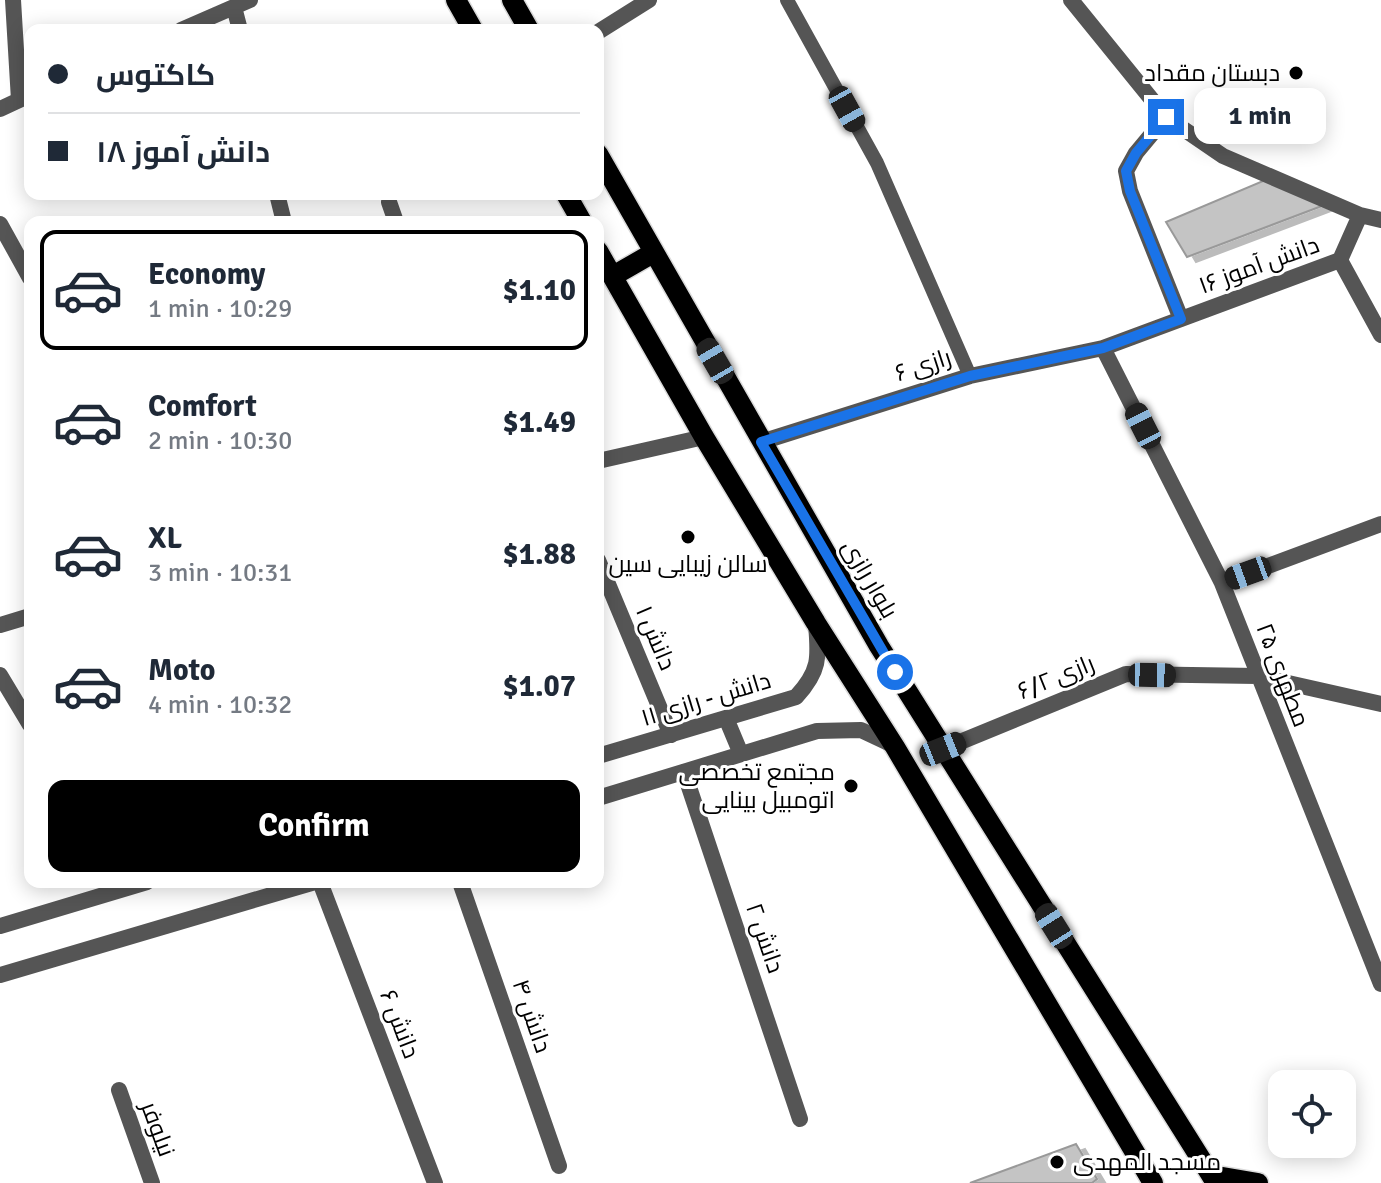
<!DOCTYPE html>
<html lang="en">
<head>
<meta charset="utf-8">
<style>
  body { margin:0; font-family:Signika,Cairo,sans-serif; background:#f6f6f7; color:#1f2937; height:100vh; display:flex; flex-direction:column; font-size:30px; white-space:nowrap }
  * { box-sizing:border-box; margin:0 }
  p { font-size:26px; color:#747a83 }
  .icon { flex:none; width:44px; height:44px; fill:none; stroke:currentColor; stroke-width:2; stroke-linecap:round; stroke-linejoin:round }
  .map { position:relative; flex:1; overflow:hidden }
  .side { position:absolute; left:24px; top:216px; width:580px; height:672px; display:flex; flex-direction:column; background:#fff; border-radius:16px; box-shadow:0 4px 20px #0003 }
  .side>* { flex:none }
  .banner { position:absolute; left:24px; top:24px; width:580px; height:176px; border-radius:16px; box-shadow:0 4px 20px #0003; display:grid; align-content:center; height:176px; padding:0 24px; background:#fff }
  .controls { position:absolute; left:1268px; top:1070px; display:grid; gap:16px }
  .controls a { display:grid; place-items:center; width:88px; height:88px; border-radius:16px; background:#fff; box-shadow:0 4px 20px #0003; font-size:40px }
  .end { position:absolute; width:36px; height:36px; margin:-18px; border:10px solid #1a73e8; background:#fff; box-shadow:0 0 0 4px #fff }
  .from { border-radius:50% }
  .bubble { position:absolute; height:56px; border-radius:16px; background:#fff; box-shadow:0 4px 20px #0003; font-size:26px; font-weight:700; line-height:56px; text-align:center }
  .car { position:absolute; width:24px; height:48px; margin:-24px -12px; border-radius:10px; box-shadow:0 0 6px 2px #0007; background:linear-gradient(#222 24%,#8ab4d8 0 40%,#222 0 76%,#8ab4d8 0 86%,#222 0) }
  .banner b { display:flex; align-items:center; gap:28px; height:76px; font-size:30px }
  .banner b+b { border-top:2px solid #e0e1e3 }
  .banner i { width:20px; height:20px; background:#1f2937 }
  ul { padding:14px 0 0; list-style:none }
  li { display:flex; align-items:center; gap:24px; height:120px; margin:0 16px 12px; padding:0 8px; border:4px solid transparent; border-radius:16px }
  li div { flex:1 }
  li b { display:block; font-size:30px }
  li em { font-style:normal; font-weight:700 }
  li.active { border-color:#000 }
  li>.icon { width:72px; height:72px; stroke-width:1.5 }
  .cta { display:flex; gap:16px; margin-top:auto; padding:16px 24px }
  .cta a { flex:1; height:92px; border-radius:16px; background:#000; color:#fff; font-size:32px; font-weight:700; line-height:92px; text-align:center }
  .map>svg:first-child { display:block }
  .building { fill:#c4c4c4; stroke:#999; stroke-width:2; filter:url(#shadow) }
  .lines { fill:none; stroke-linecap:round; stroke-linejoin:round }
  .primary-casing { stroke:#dbdbdb; stroke-width:23 }
  .service { stroke:#555; stroke-width:14 }
  .minor { stroke:#555; stroke-width:16 }
  .tertiary { stroke:#555; stroke-width:16 }
  .primary { stroke:#000; stroke-width:20 }
  .route { stroke:#1a73e8; stroke-width:10 }
  .poi-dot { fill:#000; stroke:#fff; stroke-width:3 }
  .labels { text-anchor:middle; stroke-width:6; stroke-linejoin:round; paint-order:stroke }
  .poi-label { font-size:24px; fill:#000; stroke:#fff; text-anchor:end }
  .street-label { font-size:24px; fill:#000; stroke:#fff }
</style>
</head>
<body>
<div class="map">
<svg width="1381" height="1183" viewBox="0 0 1381 1183">
  <defs>
    <filter id="shadow"><feDropShadow dx="9" dy="5" stdDeviation="0" flood-color="#0004"/></filter>
  </defs>
  <rect width="100%" height="100%" fill="#fff"/>
  <path class="building" d="M1270,178L1335,201L1187,257L1166,222Z
    M1076,1144L1097,1179L1092,1183H970Z"/>
  <g class="lines">
    <defs>
      <path id="primary" d="M456,0L473,30
        M512,0L529,30
        M598,154L879,646L1216,1183
        M566,194L582,222
        M598,251L704,437L816,623L895,747L1153,1183
        M613,276L653,253
        M1211,1175L1258,1183"/>
    </defs>
    <use href="#primary" class="primary-casing"/>
    <path class="service" d="M787,0L877,163L970,376"/>
    <path class="minor" d="M13,0L19,100
      M1071,0L1166,117L1223,156L1360,215L1381,220
      M234,7L240,30
      M181,30L250,0
      M598,32L649,0
      M0,109L30,95
      M1166,117L1136,153L1126,171L1130,191L1181,319
      M277,194L284,222
      M389,202L396,222
      M0,224L30,278
      M1340,260L1381,335
      M1103,348L1222,583L1381,984
      M761,442L970,376L1103,348L1340,260L1360,215
      M598,461L704,437
      M598,560L671,735
      M1222,583L1381,524
      M0,625L30,616
      M0,675L30,725
      M943,749L1126,674L1257,676L1381,704
      M684,772L800,1119
      M320,882L435,1183
      M460,882L559,1166
      M119,1090L152,1183"/>
    <path class="tertiary" d="M726,718L741,754
      M598,756L796,697C820,671 819,658 816,624
      M598,798L817,731L861,730L895,746
      M0,926L147,882
      M0,975L315,882"/>
    <use href="#primary" class="primary"/>
  </g>
  <g class="lines">
    <path class="route" d="M895,672L761,442L970,376L1103,348L1181,319L1130,191L1126,171L1136,153L1166,117"/>
  </g>
  <g class="poi-dot">
    <circle cx="1296" cy="73" r="8"/>
    <circle cx="688" cy="537" r="8"/>
    <circle cx="851" cy="786" r="8"/>
    <circle cx="1057" cy="1162" r="8"/>
  </g>
  <g class="labels">
    <g class="poi-label">
      <text x="1280" y="81">دبستان مقداد</text>
      <text x="688" y="572" text-anchor="middle">سالن زیبایی سین</text>
      <text x="835" y="780">مجتمع تخصصی<tspan x="835" dy="28">اتومبیل بینایی</tspan></text>
      <text x="1073" y="1170" text-anchor="start">مسجد المهدی</text>
    </g>
    <g class="street-label">
      <text transform="translate(1259 265) rotate(-20)" y="8">دانش آموز ۱۶</text>
      <text transform="translate(923 365) rotate(-18)" y="8">رازی ۶</text>
      <text transform="translate(870 579) rotate(60)" y="8">بلوار رازی</text>
      <text transform="translate(656 638) rotate(67)" y="8">دانش ۱</text>
      <text transform="translate(1283 675) rotate(69)" y="8">مطهری ۲۵</text>
      <text transform="translate(1056 677) rotate(-22)" y="8">رازی ۶/۲</text>
      <text transform="translate(706 699) rotate(-17)" y="8">دانش - رازی ۱۱</text>
      <text transform="translate(765 938) rotate(71)" y="8">دانش ۲</text>
      <text transform="translate(532 1016) rotate(71)" y="8">دانش ۴</text>
      <text transform="translate(400 1024) rotate(69)" y="8">دانش ۶</text>
      <text transform="translate(158 1129) rotate(70)" y="8">نیلوفر</text>
    </g>
  </g>
</svg>
<div class="controls">
<a><svg class="icon" aria-label="locate" viewBox="0 0 24 24"><circle cx="12" cy="12" r="6"/><path d="M12 2v4M12 18v4M2 12h4M18 12h4"/></svg></a>
</div>
<i class="end from" style="left:895px;top:672px"></i>
<i class="end" style="left:1166px;top:117px"></i>
<div class="bubble" style="left:1194px;top:88px;width:132px">1 min</div>
<i class="car" style="left:847px;top:109px;rotate:151deg"></i>
<i class="car" style="left:715px;top:361px;rotate:330deg"></i>
<i class="car" style="left:1143px;top:426px;rotate:333deg"></i>
<i class="car" style="left:1248px;top:573px;rotate:250deg"></i>
<i class="car" style="left:1152px;top:675px;rotate:91deg"></i>
<i class="car" style="left:943px;top:749px;rotate:68deg"></i>
<i class="car" style="left:1054px;top:926px;rotate:328deg"></i>
<div class="banner">
<b><i class="from"></i>کاکتوس</b>
<b><i></i>دانش آموز ۱۸</b>
</div>
<section class="side">
<ul>
<li class="active"><svg class="icon" aria-label="car" viewBox="0 0 24 24"><path d="M5 17H2v-5l4-1 3-4h7l3 4 3 1v5h-3M9 17h6M6 11h13"/><circle cx="7" cy="17" r="2"/><circle cx="17" cy="17" r="2"/></svg><div><b>Economy</b><p>1 min · 10:29</p></div><em>$1.10</em></li>
<li><svg class="icon" aria-label="car" viewBox="0 0 24 24"><path d="M5 17H2v-5l4-1 3-4h7l3 4 3 1v5h-3M9 17h6M6 11h13"/><circle cx="7" cy="17" r="2"/><circle cx="17" cy="17" r="2"/></svg><div><b>Comfort</b><p>2 min · 10:30</p></div><em>$1.49</em></li>
<li><svg class="icon" aria-label="car" viewBox="0 0 24 24"><path d="M5 17H2v-5l4-1 3-4h7l3 4 3 1v5h-3M9 17h6M6 11h13"/><circle cx="7" cy="17" r="2"/><circle cx="17" cy="17" r="2"/></svg><div><b>XL</b><p>3 min · 10:31</p></div><em>$1.88</em></li>
<li><svg class="icon" aria-label="car" viewBox="0 0 24 24"><path d="M5 17H2v-5l4-1 3-4h7l3 4 3 1v5h-3M9 17h6M6 11h13"/><circle cx="7" cy="17" r="2"/><circle cx="17" cy="17" r="2"/></svg><div><b>Moto</b><p>4 min · 10:32</p></div><em>$1.07</em></li>
</ul>
<div class="cta"><a>Confirm</a></div>
</section>
</div>
</body>
</html>
